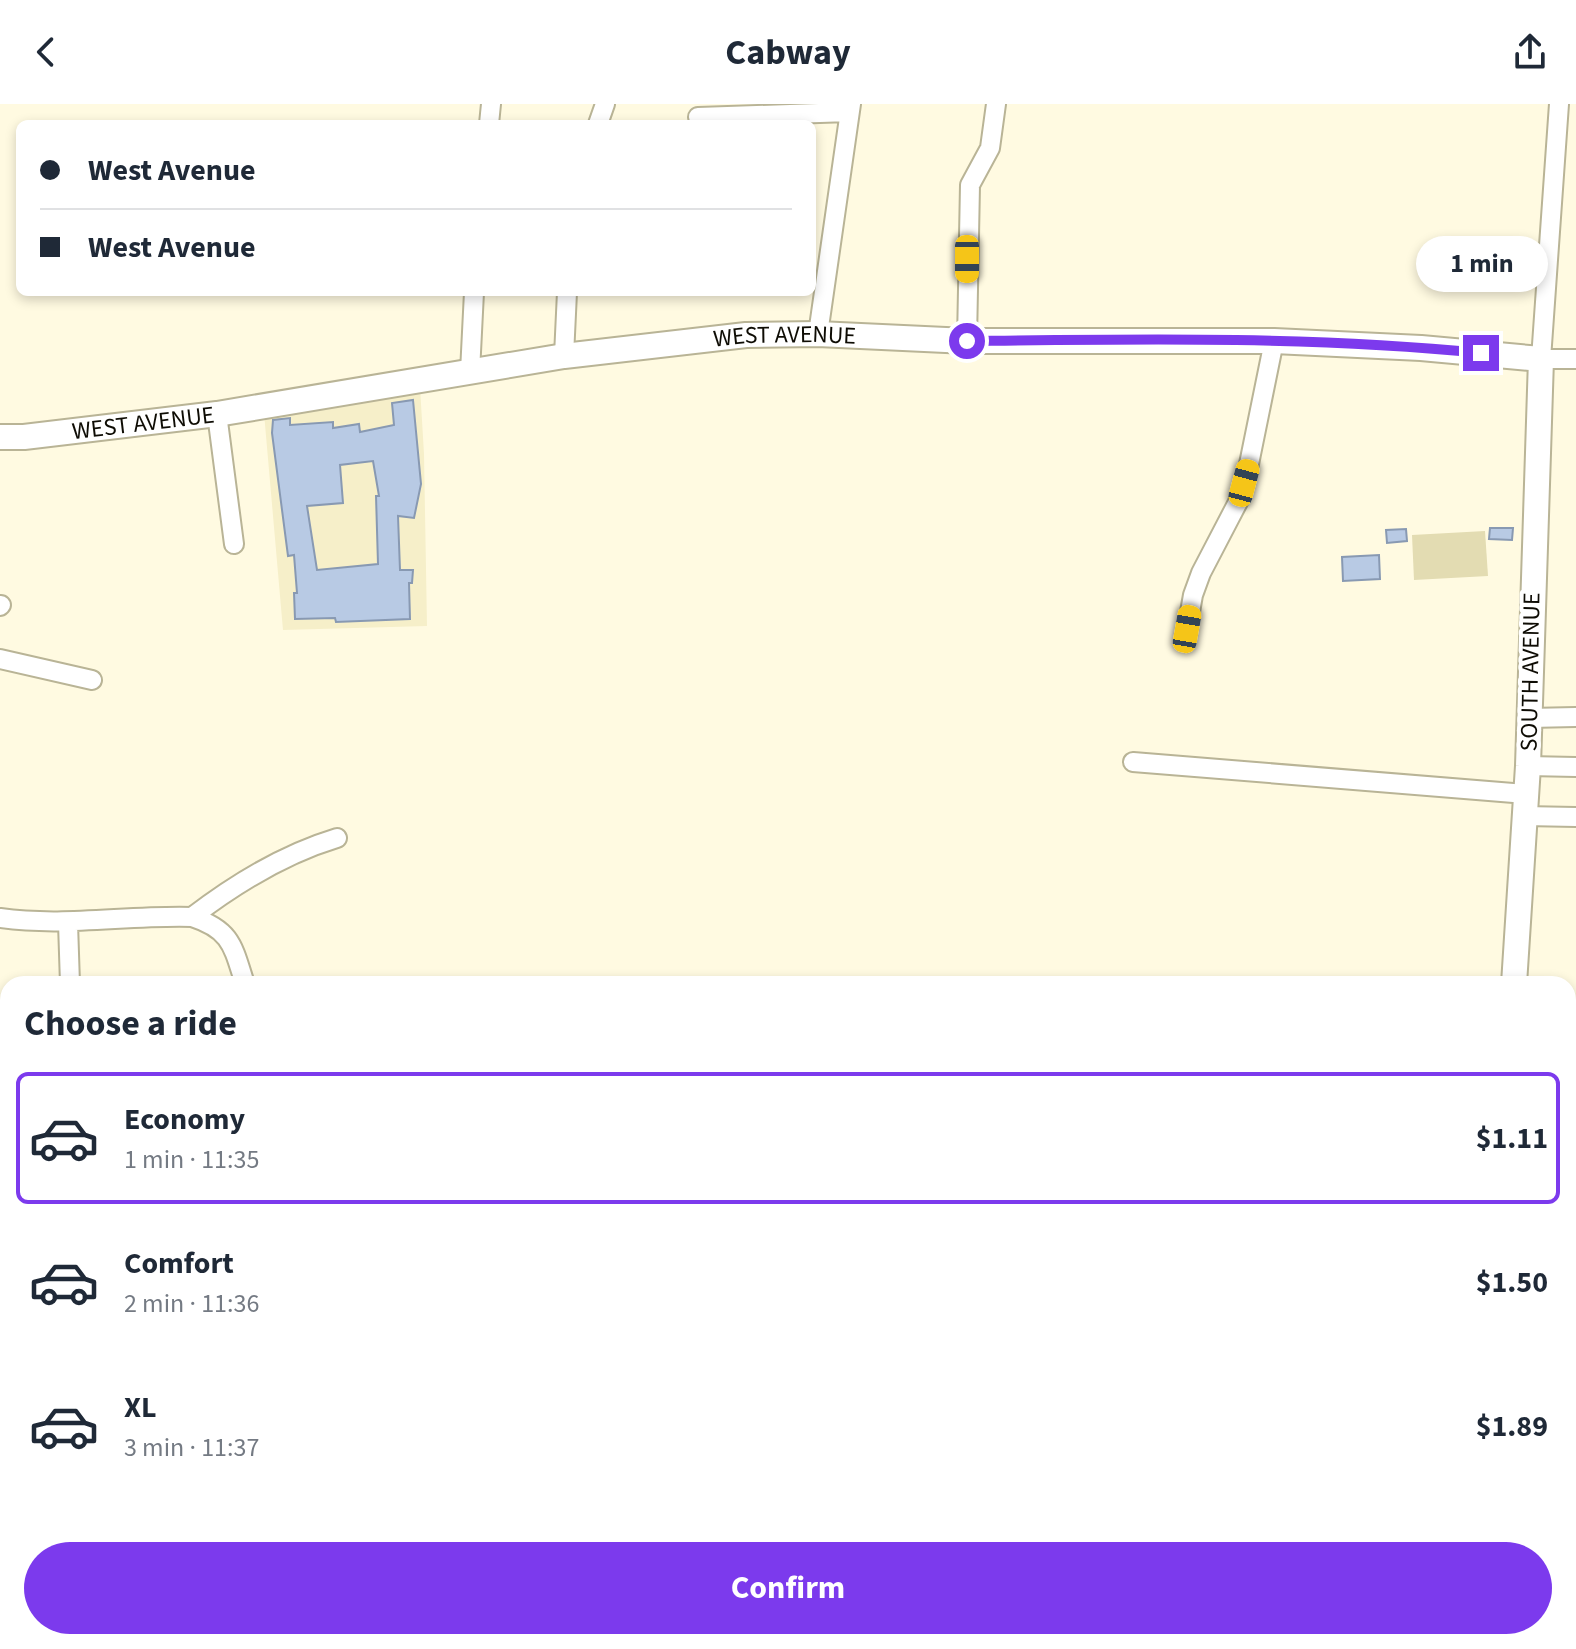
<!DOCTYPE html>
<html lang="en">
<head>
<meta charset="utf-8">
<style>
  body { margin:0; font-family:"Source Sans 3",sans-serif; background:#f2f2f3; color:#1f2937; height:100vh; display:flex; flex-direction:column; font-size:30px; white-space:nowrap }
  * { box-sizing:border-box; margin:0 }
  p { font-size:26px; color:#747a83 }
  .icon { flex:none; width:44px; height:44px; fill:none; stroke:currentColor; stroke-width:2; stroke-linecap:round; stroke-linejoin:round }
  .map { position:relative; flex:1; overflow:hidden }
  .panel { position:absolute; left:0px; top:872px; width:1576px; height:674px; display:flex; flex-direction:column; background:#fff; border-radius:24px 24px 0 0; box-shadow:0 4px 12px #0003 }
  .panel>* { flex:none }
  .guide { position:absolute; left:16px; top:16px; width:800px; height:176px; border-radius:12px; box-shadow:0 4px 12px #0003; display:grid; align-content:center; height:176px; padding:0 24px; background:#fff }
  .end { position:absolute; width:36px; height:36px; margin:-18px; border:10px solid #7c3aed; background:#fff; box-shadow:0 0 0 4px #fff }
  .from { border-radius:50% }
  .bubble { position:absolute; height:56px; border-radius:28px; background:#fff; box-shadow:0 4px 12px #0003; font-size:26px; font-weight:700; line-height:56px; text-align:center }
  .car { position:absolute; width:24px; height:48px; margin:-24px -12px; border-radius:10px; box-shadow:0 0 6px 2px #0007; background:linear-gradient(#f5c518 24%,#345 0 40%,#f5c518 0 76%,#345 0 86%,#f5c518 0) }
  .guide b { display:flex; align-items:center; gap:28px; height:76px; font-size:30px }
  .guide b+b { border-top:2px solid #e0e1e3 }
  .guide i { width:20px; height:20px; background:#1f2937 }
  ul { padding:0; list-style:none }
  li { display:flex; align-items:center; gap:24px; height:132px; margin:0 16px 12px; padding:0 8px; border:4px solid transparent; border-radius:12px }
  li div { flex:1 }
  li b { display:block; font-size:30px }
  li em { font-style:normal; font-weight:700 }
  li.on { border-color:#7c3aed }
  li>.icon { width:72px; height:72px; stroke-width:1.5 }
  h2 { padding:0 24px; font-size:36px; line-height:96px }
  .action { display:flex; gap:16px; margin-top:auto; padding:16px 24px }
  .action a { flex:1; height:92px; border-radius:48px; background:#7c3aed; color:#fff; font-size:32px; font-weight:700; line-height:92px; text-align:center }
  header { display:flex; justify-content:space-between; align-items:center; height:104px; padding:0 24px; background:#fff; font-size:36px; font-weight:700 }
  .map>svg:first-child { display:block }
  .built { fill:#f6efc9 }
  .green { fill:#e3dcb2 }
  .building { fill:#b8cae4; stroke:#8899b2; stroke-width:2; fill-rule:evenodd }
  .lines { fill:none; stroke-linecap:round; stroke-linejoin:round }
  .street-casing { stroke:#b9b496; stroke-width:22 }
  .secondary-casing { stroke:#b9b496; stroke-width:28 }
  .primary-casing { stroke:#b9b496; stroke-width:32 }
  .street { stroke:#fff; stroke-width:18 }
  .secondary { stroke:#fff; stroke-width:24 }
  .primary { stroke:#fff; stroke-width:28 }
  .route { stroke:#7c3aed; stroke-width:10 }
  .labels { text-anchor:middle; stroke-width:8; stroke-linejoin:round; paint-order:stroke }
  .street-label { font-size:24px; fill:#0e0c04; stroke:#fff }
</style>
</head>
<body>
<header><svg class="icon" aria-label="back" viewBox="0 0 24 24"><path d="M15 5l-7 7 7 7"/></svg>Cabway<svg class="icon" aria-label="share" viewBox="0 0 24 24"><path d="M12 15V3M7 8l5-5 5 5M5 13v7h14v-7"/></svg></header>
<div class="map">
<svg width="1576" height="1545" viewBox="0 0 1576 1545">
  <rect width="100%" height="100%" fill="#fffae1"/>
  <path class="built" d="M420,283L424,350L427,522L283,526L264,309Z
    M188,1538H262L258,1545H186Z
    M362,1538H500L495,1545H371Z"/>
  <path class="green" d="M1485,427L1488,472L1414,476L1412,431Z"/>
  <path class="building" d="M413,296L421,380L414,414L398,412L400,466H413L412,479H409L410,515L336,518L335,514L295,515L294,489H297L294,451L288,452L272,329L273,316L290,314V321L333,318V324L359,320L360,328L394,321L392,299ZM373,357L379,392H376L378,460L317,466L307,402L343,399L340,361Z
    M1490,424H1513L1512,436L1489,435Z
    M1406,425L1407,437L1387,439L1386,426Z
    M1379,451L1380,475L1343,477L1342,453Z"/>
  <g class="lines">
    <defs>
      <path id="street" d="M1559,0L1541,255H1576
        M698,13L849,8
        M489,20L491,0
        M598,20L605,0
        M818,230L851,0
        M967,237L970,81L990,44L996,0
        M564,252L567,188
        M470,268L474,188
        M217,310L234,440
        M0,502L1,501
        M1187,525L1193,491L1201,469L1238,398L1249,360L1274,237
        M0,555L92,576
        M1529,614L1576,613
        M1133,658L1526,690
        M1528,662L1576,663
        M1523,712L1576,713
        M192,813C235,780 284,750 337,734
        M0,814C64,823 127,811 192,813C232,826 233,843 245,880
        M68,819L70,880
        M0,924H8
        M0,1375L8,1352
        M603,1545L608,1538
        M668,1545L673,1538
        M709,1545L715,1538"/>
      <g id="secondary">
        <path id="s1" d="M0,333H24L217,310L564,252L746,231L818,230L967,237H1274L1421,244L1541,255L1528,662L1514,880"/>
        <path d="M0,1277L8,1283"/>
        <path d="M1481,1538V1545"/>
      </g>
      <path id="primary" d="M350,1538L359,1545
        M282,1545L291,1538
        M313,1545L317,1538"/>
    </defs>
    <use href="#street" class="street-casing"/>
    <use href="#secondary" class="secondary-casing"/>
    <use href="#primary" class="primary-casing"/>
    <use href="#street" class="street"/>
    <use href="#secondary" class="secondary"/>
    <use href="#primary" class="primary"/>
  </g>
  <g class="lines">
    <path class="route" d="M967,237C1138,235 1310,232 1481,249"/>
  </g>
  <g class="labels">
    <g class="street-label">
      <text dy="8" stroke="none"><textPath href="#s1" startOffset="792">WEST AVENUE</textPath></text>
      <text dy="8" stroke="none"><textPath href="#s1" startOffset="144">WEST AVENUE</textPath></text>
      <text transform="translate(1530 568) rotate(-89)" y="8">SOUTH AVENUE</text>
    </g>
  </g>
</svg>
<i class="end from" style="left:967px;top:237px"></i>
<i class="end" style="left:1481px;top:249px"></i>
<div class="bubble" style="left:1416px;top:132px;width:132px">1 min</div>
<i class="car" style="left:967px;top:155px;rotate:180deg"></i>
<i class="car" style="left:1244px;top:379px;rotate:15deg"></i>
<i class="car" style="left:1187px;top:525px;rotate:10deg"></i>
<div class="guide">
<b><i class="from"></i>West Avenue</b>
<b><i></i>West Avenue</b>
</div>
<section class="panel">
<h2>Choose a ride</h2>
<ul>
<li class="on"><svg class="icon" aria-label="car" viewBox="0 0 24 24"><path d="M5 17H2v-5l4-1 3-4h7l3 4 3 1v5h-3M9 17h6M6 11h13"/><circle cx="7" cy="17" r="2"/><circle cx="17" cy="17" r="2"/></svg><div><b>Economy</b><p>1 min · 11:35</p></div><em>$1.11</em></li>
<li><svg class="icon" aria-label="car" viewBox="0 0 24 24"><path d="M5 17H2v-5l4-1 3-4h7l3 4 3 1v5h-3M9 17h6M6 11h13"/><circle cx="7" cy="17" r="2"/><circle cx="17" cy="17" r="2"/></svg><div><b>Comfort</b><p>2 min · 11:36</p></div><em>$1.50</em></li>
<li><svg class="icon" aria-label="car" viewBox="0 0 24 24"><path d="M5 17H2v-5l4-1 3-4h7l3 4 3 1v5h-3M9 17h6M6 11h13"/><circle cx="7" cy="17" r="2"/><circle cx="17" cy="17" r="2"/></svg><div><b>XL</b><p>3 min · 11:37</p></div><em>$1.89</em></li>
</ul>
<div class="action"><a>Confirm</a></div>
</section>
</div>
</body>
</html>
